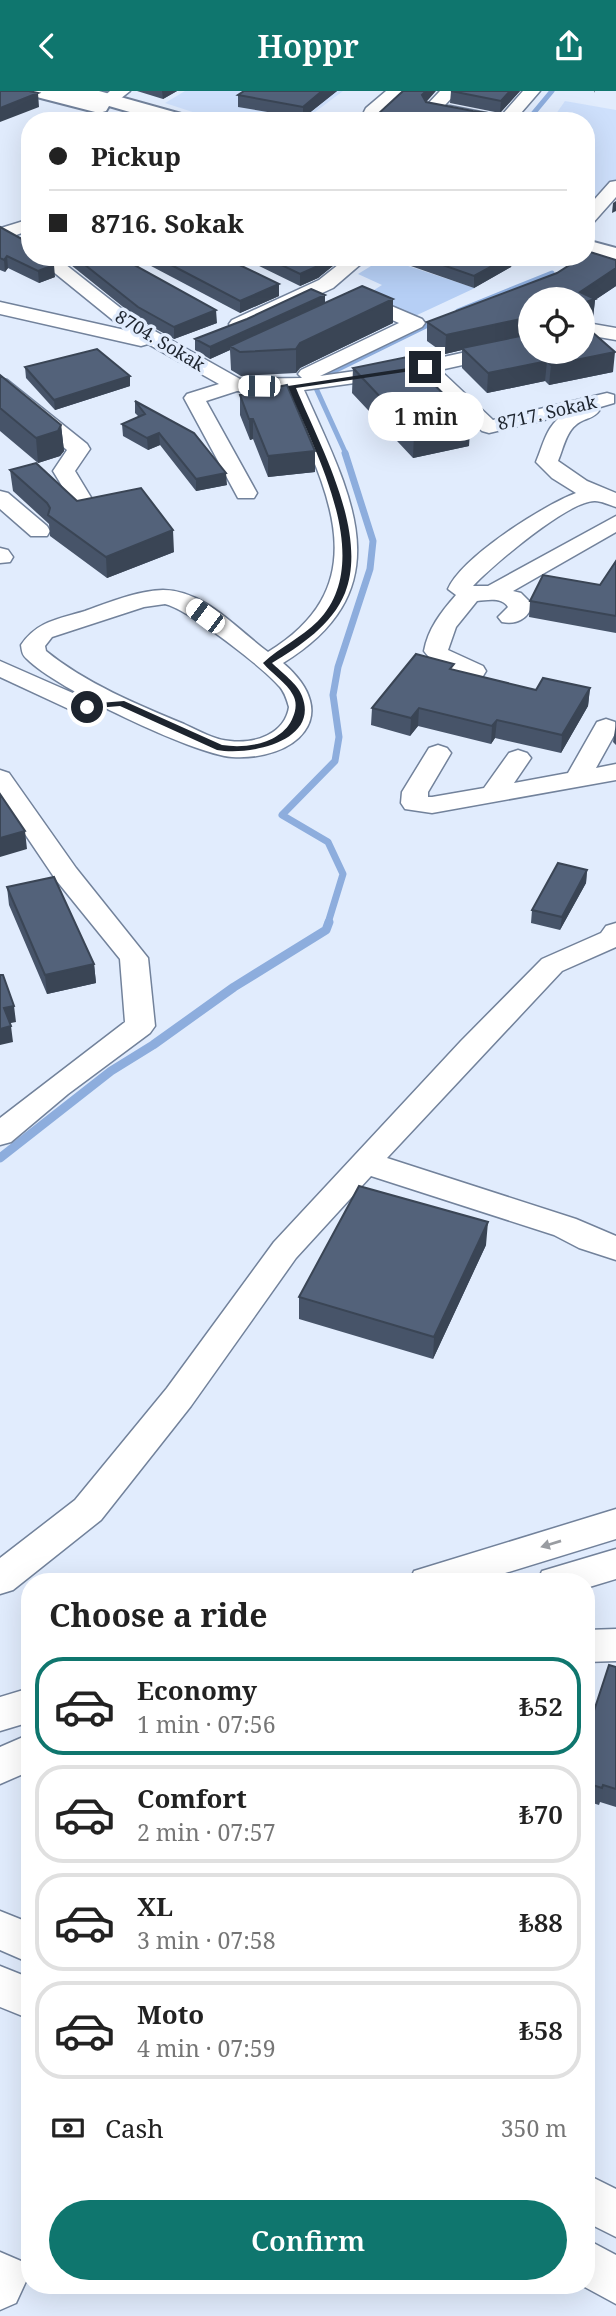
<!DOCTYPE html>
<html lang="en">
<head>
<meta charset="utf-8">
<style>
  body { margin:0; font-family:"Noto Serif",serif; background:#f6f6f6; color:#222; height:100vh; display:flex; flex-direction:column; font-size:26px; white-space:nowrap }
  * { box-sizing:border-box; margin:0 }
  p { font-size:23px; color:#767676 }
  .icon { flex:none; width:38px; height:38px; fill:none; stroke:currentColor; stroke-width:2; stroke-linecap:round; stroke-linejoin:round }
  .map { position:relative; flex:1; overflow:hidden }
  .drawer { position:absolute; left:21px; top:1482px; width:574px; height:721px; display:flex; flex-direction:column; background:#fff; border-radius:28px; box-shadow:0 7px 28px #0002 }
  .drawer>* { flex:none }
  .banner { position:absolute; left:21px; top:21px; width:574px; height:154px; border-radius:28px; box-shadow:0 7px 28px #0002; display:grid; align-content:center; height:154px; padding:0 28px; background:#fff }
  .controls { position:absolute; left:518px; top:196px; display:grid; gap:14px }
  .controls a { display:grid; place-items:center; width:77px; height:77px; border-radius:50%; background:#fff; box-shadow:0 7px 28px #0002; font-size:35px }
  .end { position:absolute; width:32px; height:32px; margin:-16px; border:9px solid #1d242e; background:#fff; box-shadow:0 0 0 4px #fff }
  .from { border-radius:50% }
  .bubble { position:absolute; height:49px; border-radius:24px; background:#fff; box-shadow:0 7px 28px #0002; font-size:23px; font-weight:600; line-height:49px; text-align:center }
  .car { position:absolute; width:21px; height:42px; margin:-21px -10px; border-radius:9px; box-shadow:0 0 5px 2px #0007; background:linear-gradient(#fff 24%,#345 0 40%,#fff 0 76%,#345 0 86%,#fff 0) }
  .banner b { display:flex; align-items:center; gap:24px; height:66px; font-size:26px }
  .banner b+b { border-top:2px solid #e0e0e0 }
  .banner i { width:18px; height:18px; background:#222 }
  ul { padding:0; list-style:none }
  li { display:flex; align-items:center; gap:21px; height:98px; margin:0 14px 10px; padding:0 14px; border:4px solid #e0e0e0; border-radius:28px }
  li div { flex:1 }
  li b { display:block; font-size:26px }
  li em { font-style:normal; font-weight:600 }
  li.on { border-color:#0f766e }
  li>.icon { width:63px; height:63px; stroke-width:1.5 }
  h2 { padding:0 28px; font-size:32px; line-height:84px }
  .pay { display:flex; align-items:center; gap:18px; height:77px; padding:0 28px; font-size:26px }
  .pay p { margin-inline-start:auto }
  .action { display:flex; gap:14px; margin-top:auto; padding:14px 28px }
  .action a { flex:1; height:80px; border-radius:42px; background:#0f766e; color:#fff; font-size:28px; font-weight:600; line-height:80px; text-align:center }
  header { display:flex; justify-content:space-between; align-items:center; height:91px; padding:0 28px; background:#0f766e; color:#fff; font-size:32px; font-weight:600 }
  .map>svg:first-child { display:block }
  .built { fill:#cee0fc }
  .green { fill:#b6cff5 }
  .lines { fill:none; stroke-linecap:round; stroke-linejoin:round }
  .stream-far2 { stroke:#8daddd; stroke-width:5 }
  .stream-far1 { stroke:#8daddd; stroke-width:7 }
  .stream { stroke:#8daddd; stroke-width:9 }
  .minor-casing { stroke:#72829b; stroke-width:3 }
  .highway-casing { stroke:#72829b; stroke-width:4 }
  .path { stroke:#8d97a5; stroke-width:2.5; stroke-dasharray:1 3.5; stroke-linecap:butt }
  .minor { fill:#fff; fill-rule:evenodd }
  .highway { fill:#fff; fill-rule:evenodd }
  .wall { fill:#475469 }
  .shaded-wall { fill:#3a4555 }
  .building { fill:#53627a; stroke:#3a4555; stroke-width:2 }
  .oneway { fill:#999ca1 }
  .route { fill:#1d242e }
  .labels { text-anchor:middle; stroke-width:7; stroke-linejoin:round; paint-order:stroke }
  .far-street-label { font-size:18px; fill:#1d242e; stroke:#e1ecfd }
</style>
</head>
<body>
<header><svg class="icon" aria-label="back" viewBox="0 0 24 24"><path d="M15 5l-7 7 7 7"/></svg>Hoppr<svg class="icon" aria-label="share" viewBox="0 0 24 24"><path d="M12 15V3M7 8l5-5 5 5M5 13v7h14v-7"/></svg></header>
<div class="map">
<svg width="616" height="2225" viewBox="0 0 616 2225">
  <rect width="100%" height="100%" fill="#e1ecfd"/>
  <path class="built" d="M185,0H343L303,30H220L165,12Z
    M565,10L616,19V88L586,122V30H551Z"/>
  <path class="green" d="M384,167L475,197L415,225L366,204L382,194L358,183Z"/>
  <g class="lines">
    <path class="stream-far2" d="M527,30L552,0
      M458,220L552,182
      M316,289L436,230
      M315,295L346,363"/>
    <path class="stream-far1" d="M328,832L343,783L328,751L282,724L335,670L339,646L333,604L338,576L370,478L373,450L345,362"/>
    <path class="stream" d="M0,1067L111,980L153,954L234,896L326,839L329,831"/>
    <defs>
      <path id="minor" d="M110,0H130L115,12H103L101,8Z
        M386,0H404L378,25H366L364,21L366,17Z
        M440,0H458L445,14L501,25L523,0H540L514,30H473L426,21L424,17Z
        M616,90V106L592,133L586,134V118L610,91Z
        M30,128V139L8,147L0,143L1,137Z
        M35,166H56L137,230L240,288L302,287L298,283L301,279L399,232L349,210L346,206L349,202L356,200L422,228L425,232L422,236L320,285L425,270L530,247V259L440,279L493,329L607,302L614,304V312L597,317L599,320C594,327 587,327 580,331C566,339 564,356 558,370L587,390L616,402V416C610,414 601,410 595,410C569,409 492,475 473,495H488L616,425V441L513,500L521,502L532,513C529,528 516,534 502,531L498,526L508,516C502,506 488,509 477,510L456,536L448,559L483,575L486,580L483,585C463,590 435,576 424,560C428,538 441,521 456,504L448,498C462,466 542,415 576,402L552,387L536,371C544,352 545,339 561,325L489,342L482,340L420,283L304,299C350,402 405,497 283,572C345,625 295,670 232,666C193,663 55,597 27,568C22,564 22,560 21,554C37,530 59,528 85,520C110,511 136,500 163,499C204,499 238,539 268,561C381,492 325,396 284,301L237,300L206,310L257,402L254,407H238L184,307L187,303L219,293L148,253L141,255L0,223V211L125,239ZM165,513C188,518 264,577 280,596C285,602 287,609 289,616C285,643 255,653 230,650C215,649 199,640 184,633C138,614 85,592 46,560L45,555L52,546L144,516Z
        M348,166H369L333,197L246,237H232L229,233L232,229L319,189Z
        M593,233L616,237V249L593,245L583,247V235Z
        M0,287L7,289L87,353L90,358L75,380L98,418L95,423H79L53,380L67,359L0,303Z
        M0,400L8,402L47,435L50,440L47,445H31L0,418Z
        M0,457L8,459L13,466L10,471L0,472Z
        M0,570L91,610L94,615L91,620L82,622L73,620L0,586Z
        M606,628L615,631L616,641L596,677L616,673V689L432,722L405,718L401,712L402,701L429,657L438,654L447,657L451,662L428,701V706H432L484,697L509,662L518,659L527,662L531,667L514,692L568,682L597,631Z
        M0,679L9,682L76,777L148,867L155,935L150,942L68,1003L11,1051L0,1054V1027L125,931L120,868L56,789L0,706Z
        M616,832V856L562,880L387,1067L576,1128L616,1145V1169L579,1157L554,1144L371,1085L296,1167L191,1315L101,1429L13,1499L0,1503V1467L75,1409L167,1297L274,1151L461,950L542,868L601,842L606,835Z
        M616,1418V1448L476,1491H409L414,1480Z
        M616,1458V1488L586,1497V1491H537L542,1480Z
        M616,1538V1570L586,1571V1539Z
        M30,1597V1631L0,1640V1606Z
        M30,1643V1680L0,1693V1656Z
        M0,1820L30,1832V1872L0,1859Z
        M0,1875L30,1887V1928L0,1916Z
        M586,2083L616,2098V2146L586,2131Z
        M586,2148L616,2164V2213L581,2194H586Z
        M0,2161L21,2170L28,2186L16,2212L0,2219Z"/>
      <path id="highway" d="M26,0H99L192,26L195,30H161L109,15L106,20L99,22L29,4Z
        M586,149L616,157V171L586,163Z"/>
    </defs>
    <use href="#minor" class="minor-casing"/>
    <use href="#highway" class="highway-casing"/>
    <path class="path" d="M594,0H597"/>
    <use href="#minor" class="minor"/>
    <use href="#highway" class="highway"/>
  </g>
  <path class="wall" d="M137,0H177L163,8Z
    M244,0H337L303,27L238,16V4Z
    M451,0H520L500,22L450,12Z
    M30,130V145L27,142L26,131Z
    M0,136L30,166L55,186L39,192L8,177L5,181L0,179Z
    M61,166H120L217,232L174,248L138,228Z
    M134,166H223L279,193V205L240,222Z
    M241,166H344L318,187L300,195Z
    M385,166H516V171L512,173L511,176L474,197Z
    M616,169V195L595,209L593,227L530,208L613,281L549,294L545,290L487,302L462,277V259L445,263L427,250V231Z
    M325,212L393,232L300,277L296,282L241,285L231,279L230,259L210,268L195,259V248Z
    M25,276L130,295L55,319L26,287Z
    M353,277L470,330L469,355L413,367L352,302Z
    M0,284L61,334L64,360L60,365L38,372L0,340Z
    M240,304L315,381L268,386L253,348L250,349L240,324Z
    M135,310L227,394L196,400L160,354L148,359L123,345L122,333L139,326L135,322Z
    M10,379L77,410L174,461L107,487L50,445L49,433L13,400Z
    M616,470V542L529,526L530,510L600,494Z
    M454,579L536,599L590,597L588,615L561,662L495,647L491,653L418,635L410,645L371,634L372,617Z
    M616,632V654L613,651Z
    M587,779L586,792L560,839L531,832L532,819Z
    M7,796L94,873L96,892L47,903L9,814Z
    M486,1154L433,1268L299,1228V1206Z
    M616,1576V1716L600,1711L599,1714L586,1710V1634L589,1635Z"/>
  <path class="shaded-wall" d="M162,0H177L163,8Z
    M322,0H337L303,27V16Z
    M426,0H436L421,17L422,4Z
    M510,0H520L500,22L501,10Z
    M38,2L39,16L0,31V17Z
    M495,23V30H487Z
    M616,110V120L612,122L613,112Z
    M7,165L8,177L5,181L4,169Z
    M329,166H344L318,187L300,195V183Z
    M508,166H516V171L512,173L511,176L474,197V185Z
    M54,174L55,186L39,192L38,180Z
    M616,177V195L595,209L593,227L583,230V208L580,201Z
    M279,193V205L240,222V210Z
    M325,204V216L230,255V259L210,268V256Z
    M393,208V232L300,277L296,282V258L300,252Z
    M216,219L217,232L174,248V236Z
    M530,226V245L462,257V259L445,263L446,244Z
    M615,261L613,281L549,294L551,274Z
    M547,270L545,290L487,302L488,282Z
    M130,285V295L55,319L54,309Z
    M249,328H253V348L250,349Z
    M470,330L469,355L413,367L414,342Z
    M61,334L64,360L60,365L38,372L36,347Z
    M159,342L160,354L148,359L147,347Z
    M315,360V381L268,386V365Z
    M226,382L227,394L196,400V388Z
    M173,439L174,461L107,487L106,466Z
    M590,597L588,615L561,662L562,644Z
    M419,617L418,635L410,645L411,627Z
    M497,629L495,647L491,653L492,635Z
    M25,740L27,758L0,766V747Z
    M587,779L586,792L560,839L562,826Z
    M94,873L96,892L47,903L45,884Z
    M14,915L16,931L6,933L4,917Z
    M11,935L13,951L0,954V938Z
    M488,1131L486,1154L433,1268L434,1246Z"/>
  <path class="building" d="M0,0H29L38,2L0,17Z
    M244,0H322L303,16L238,4Z
    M403,0H426L422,4L426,11L473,20L495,23L487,30H365L373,23L377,24Z
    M451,0H510L501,10Z
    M0,136L29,152L30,149V166H45L54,174L38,180L7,165L4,169L0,167Z
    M590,161L616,169V177L580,201L595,208L583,212V208H530V226L446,244L427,231L557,182L582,166H586V164Z
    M75,166H120L216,219L174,236L138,216Z
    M156,166H223L279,193L240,210Z
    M265,166H329L318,175L300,183Z
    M420,166H509L474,185Z
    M362,195L393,208L300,252L296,258L240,261L230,255Z
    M311,198L325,204L210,256L195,248L247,228Z
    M583,233L615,261L551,274L547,270L488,282L462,257L530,243V261H583Z
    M97,258L130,285L54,309L25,276Z
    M407,266L470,330L414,342L353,277Z
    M0,284L61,334L58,340L36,347L0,317Z
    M287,294L315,360L268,365L253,328H249L240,304Z
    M135,310L194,342L226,382L196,388L159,342L147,347L122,333L145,323Z
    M36,372L77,410L141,397L173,439L106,466L48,424L50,417L47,412L10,379Z
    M616,470V525L530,510L543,484L600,494Z
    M416,563L454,573L450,578L536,599L543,587L590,597L562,644L497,629L492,635L419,617L411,627L372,617Z
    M0,703L25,740L0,747Z
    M558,772L587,779L562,826L532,819Z
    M54,786L94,873L45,884L7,796Z
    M0,884H3L14,915L4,917L11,935L0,938Z
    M359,1095L488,1131L434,1246L299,1206Z
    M609,1574L616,1576V1698L603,1694L602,1697L586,1692V1634L589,1635Z"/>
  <defs><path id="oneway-solid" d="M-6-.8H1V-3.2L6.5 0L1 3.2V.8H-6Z" transform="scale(1.75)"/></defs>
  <use class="oneway" href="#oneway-solid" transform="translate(551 1453) rotate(163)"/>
  <path class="route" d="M428,274L425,278L296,297C319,353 369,441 345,502C332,534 300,555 272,572C281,581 298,593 302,605C320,651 248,665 217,659L120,615L84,618L83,616L87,613L124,610L222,654C248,658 283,652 293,626C296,619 297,611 293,604C287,592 271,582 263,572C280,556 301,547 318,530C377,469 314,360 288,295Z"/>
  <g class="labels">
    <g class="far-street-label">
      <text transform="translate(160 250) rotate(31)" y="6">8704. Sokak</text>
      <text transform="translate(547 322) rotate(-13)" y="6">8717. Sokak</text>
    </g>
  </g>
</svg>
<div class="controls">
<a><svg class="icon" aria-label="locate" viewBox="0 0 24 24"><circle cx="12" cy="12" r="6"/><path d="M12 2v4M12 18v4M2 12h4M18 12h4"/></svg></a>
</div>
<i class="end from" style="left:87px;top:616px"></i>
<i class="end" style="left:425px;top:276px"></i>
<div class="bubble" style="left:368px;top:301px;width:116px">1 min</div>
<i class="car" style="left:259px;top:295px;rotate:271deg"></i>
<i class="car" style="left:205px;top:525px;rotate:307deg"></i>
<div class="banner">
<b><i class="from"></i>Pickup</b>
<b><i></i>8716. Sokak</b>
</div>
<section class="drawer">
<h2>Choose a ride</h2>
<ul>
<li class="on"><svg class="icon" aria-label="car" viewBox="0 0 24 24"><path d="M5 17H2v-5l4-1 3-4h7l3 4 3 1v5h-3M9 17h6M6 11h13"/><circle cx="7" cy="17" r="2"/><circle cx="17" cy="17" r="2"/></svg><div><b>Economy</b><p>1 min · 07:56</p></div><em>₺52</em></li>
<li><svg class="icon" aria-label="car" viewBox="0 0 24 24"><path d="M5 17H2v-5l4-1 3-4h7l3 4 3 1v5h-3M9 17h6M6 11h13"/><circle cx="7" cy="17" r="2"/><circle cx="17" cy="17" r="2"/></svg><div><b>Comfort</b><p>2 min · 07:57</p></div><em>₺70</em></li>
<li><svg class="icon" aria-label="car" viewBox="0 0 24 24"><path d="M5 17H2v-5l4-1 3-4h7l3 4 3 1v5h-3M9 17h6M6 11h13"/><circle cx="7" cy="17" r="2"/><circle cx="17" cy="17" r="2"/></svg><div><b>XL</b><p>3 min · 07:58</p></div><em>₺88</em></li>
<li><svg class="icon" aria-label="car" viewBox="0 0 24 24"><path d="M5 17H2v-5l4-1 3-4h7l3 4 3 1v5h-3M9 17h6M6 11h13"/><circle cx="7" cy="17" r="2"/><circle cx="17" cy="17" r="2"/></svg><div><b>Moto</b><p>4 min · 07:59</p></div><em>₺58</em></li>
</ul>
<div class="pay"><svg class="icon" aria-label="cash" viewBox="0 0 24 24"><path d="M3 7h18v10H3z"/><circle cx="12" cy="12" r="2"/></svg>Cash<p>350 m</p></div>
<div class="action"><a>Confirm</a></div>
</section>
</div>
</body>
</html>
